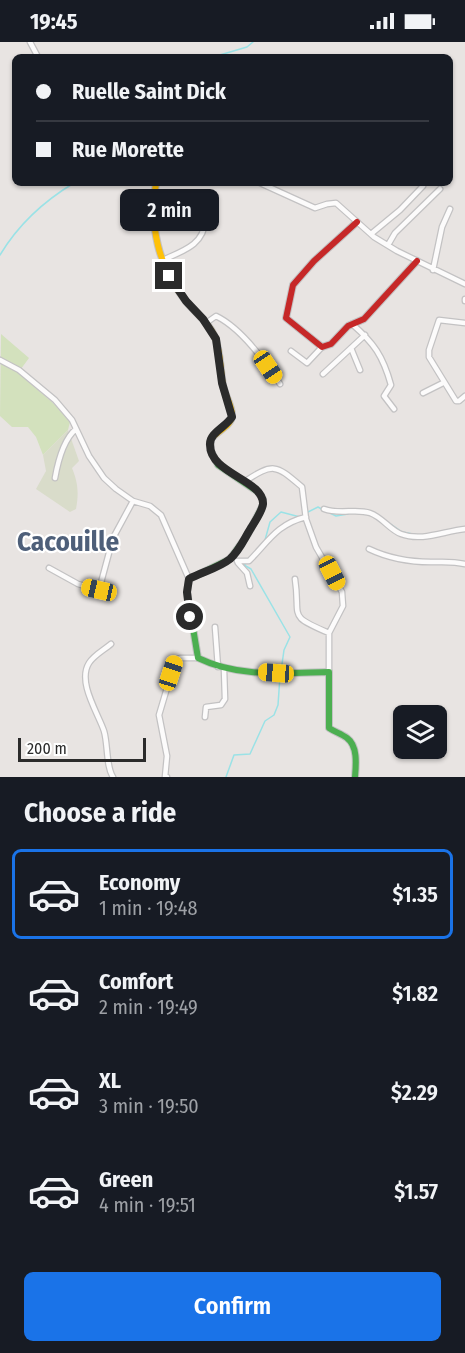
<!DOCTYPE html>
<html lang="en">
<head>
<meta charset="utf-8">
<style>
  body { margin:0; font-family:"Fira Sans Condensed",sans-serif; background:#242831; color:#f1f3f6; height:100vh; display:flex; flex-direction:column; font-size:22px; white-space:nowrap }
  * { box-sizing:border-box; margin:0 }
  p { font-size:20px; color:#9ea1a6 }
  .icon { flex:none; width:33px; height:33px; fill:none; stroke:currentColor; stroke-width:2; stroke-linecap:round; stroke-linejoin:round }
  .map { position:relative; height:735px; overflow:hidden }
  .sheet { display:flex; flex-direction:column; background:#171b24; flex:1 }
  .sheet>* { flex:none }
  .hud { position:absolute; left:12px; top:12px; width:441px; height:132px; border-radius:9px; box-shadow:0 2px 4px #0004; display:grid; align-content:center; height:132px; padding:0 24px; background:#171b24 }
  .buttons { position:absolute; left:393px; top:663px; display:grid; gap:12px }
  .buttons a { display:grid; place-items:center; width:54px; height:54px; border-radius:9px; background:#171b24; box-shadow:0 2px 4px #0004; font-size:30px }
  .scale { position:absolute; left:18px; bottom:15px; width:128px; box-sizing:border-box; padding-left:6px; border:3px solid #2b2b2b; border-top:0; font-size:16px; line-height:21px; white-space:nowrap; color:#2b2b2b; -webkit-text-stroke:4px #fff; paint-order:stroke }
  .end { position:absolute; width:27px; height:27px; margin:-14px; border:8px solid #2b2b2b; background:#fff; box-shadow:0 0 0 3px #fff }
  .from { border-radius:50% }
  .bubble { position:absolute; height:42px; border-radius:9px; background:#171b24; box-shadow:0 2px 4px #0004; font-size:20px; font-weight:600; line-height:42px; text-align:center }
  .car { position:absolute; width:18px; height:36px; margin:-18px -9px; border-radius:8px; box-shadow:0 0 4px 2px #0007; background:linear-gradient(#f5c518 24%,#345 0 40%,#f5c518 0 76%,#345 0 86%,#f5c518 0) }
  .hud b { display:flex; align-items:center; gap:21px; height:57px; font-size:22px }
  .hud b+b { border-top:2px solid #363941 }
  .hud i { width:15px; height:15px; background:#f1f3f6 }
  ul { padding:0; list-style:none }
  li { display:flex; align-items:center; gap:18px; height:90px; margin:0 12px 9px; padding:0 12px; border:3px solid transparent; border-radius:9px }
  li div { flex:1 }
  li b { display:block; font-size:22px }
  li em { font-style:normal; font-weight:600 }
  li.current { border-color:#1a73e8 }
  li>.icon { width:54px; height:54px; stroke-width:1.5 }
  h2 { padding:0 24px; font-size:27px; line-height:72px }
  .cta { display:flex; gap:12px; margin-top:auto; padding:12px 24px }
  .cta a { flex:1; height:69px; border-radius:9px; background:#1a73e8; color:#fff; font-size:24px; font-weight:600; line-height:69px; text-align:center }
  .status { display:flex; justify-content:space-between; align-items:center; height:42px; padding:0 30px; background:#171b24; direction:ltr }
  .status svg { height:16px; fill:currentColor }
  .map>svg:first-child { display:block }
  .green { fill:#d3e1bd }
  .cemetery { fill:#d9dcca }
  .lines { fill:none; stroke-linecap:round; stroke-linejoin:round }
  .stream { stroke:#9ae2e6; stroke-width:1.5 }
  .street-casing { stroke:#c3c2c3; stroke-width:7 }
  .fast-casing { stroke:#c3c2c3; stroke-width:8 }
  .slow-casing { stroke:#c3c2c3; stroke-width:8 }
  .jam-casing { stroke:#c3c2c3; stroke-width:8 }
  .street { stroke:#fcfbfb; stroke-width:4.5 }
  .fast { stroke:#4caf50; stroke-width:6 }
  .slow { stroke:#ffc107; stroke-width:6 }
  .jam { stroke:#c62828; stroke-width:6 }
  .route { stroke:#2b2b2b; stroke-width:8 }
  .labels { text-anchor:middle; stroke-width:4.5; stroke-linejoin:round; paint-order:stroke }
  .district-label { font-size:27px; font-weight:bold; fill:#4e5f79; stroke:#fff }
</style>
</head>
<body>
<div class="status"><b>19:45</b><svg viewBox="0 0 49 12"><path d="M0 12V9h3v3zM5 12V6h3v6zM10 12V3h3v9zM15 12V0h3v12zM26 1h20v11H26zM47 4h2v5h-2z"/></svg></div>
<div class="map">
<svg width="465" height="735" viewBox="0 0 465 735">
  <rect width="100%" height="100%" fill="#e8e4e2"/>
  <path class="green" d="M1,292L29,316L18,331L53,361L70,380L68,388L43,413L36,395L28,385H12L0,374Z"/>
  <path class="cemetery" d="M68,388L79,419L72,426C78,441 79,451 76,467L70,470L36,447L46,429L43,413Z"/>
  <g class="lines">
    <path class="stream" d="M213,15L247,5L253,0
      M0,213C18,183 44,159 74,141
      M308,470L318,465L323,468
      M330,471L336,474L348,472
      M389,481L402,490L418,493
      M265,498L270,480L281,470L300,475L304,473
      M248,520L244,523L251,527L290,595L284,608L281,629
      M226,735L234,713L250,712L265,679L274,673L278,663L280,634"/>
    <defs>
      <path id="street" d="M30,0L38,15
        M260,141L315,166L327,162L336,161L374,195L397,209L465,242
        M371,192L400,168L423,144
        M388,203L395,191L440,147
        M163,218C182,209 204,203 205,179
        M433,228L442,185L450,167
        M465,257V259
        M206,281L216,274C241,286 265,319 280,342
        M465,281L439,278L429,308V315L456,359H459L465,354
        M352,282C374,301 383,314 391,343L384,354L394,367
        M351,306L360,328
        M291,309L307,321L322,305
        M0,318L19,328L55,358L72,378L89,414L104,436L116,447L133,459L150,464L161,473L189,537
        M323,332L365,293
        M423,351L443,341
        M55,436C58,419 63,398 76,387
        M244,440C274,420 276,423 302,445L306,477L316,505L342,550L343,564L329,591V630
        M324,467C340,473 356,466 370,471C382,475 390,488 401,492C422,500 444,489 465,487
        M369,507C388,516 409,520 431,520C443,520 453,519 465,522
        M237,519H249C268,500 277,482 306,475
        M238,521L247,531L250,544
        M49,526L78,542L99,548L113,496L133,459
        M295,537C301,576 286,573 329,591
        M215,585L218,625
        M111,602C104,608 94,613 89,621C77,640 98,671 104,689C108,702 106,725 113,735
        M205,675L206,665L221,663L225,657L224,627
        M167,735H165L167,714L159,673L175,619L180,616H198"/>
      <path id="fast" d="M211,409L218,423L258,450L263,457V463L248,492L230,517L189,537L187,550L198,616C239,636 285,631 329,630V686C335,690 342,692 347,696C358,704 356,723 355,735"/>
      <path id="slow" d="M156,141C149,183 158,224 185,258C194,270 208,279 214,293C221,309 220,327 223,343C224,352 233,365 232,374C231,384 217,389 211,397V409"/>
      <path id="jam" d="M357,180L314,219L293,243L286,276L322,305L331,302L348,284L364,277L417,219"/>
    </defs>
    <use href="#street" class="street-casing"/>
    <use href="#fast" class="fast-casing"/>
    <use href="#slow" class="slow-casing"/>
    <use href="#jam" class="jam-casing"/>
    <use href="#street" class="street"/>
    <use href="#fast" class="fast"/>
    <use href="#slow" class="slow"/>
    <use href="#jam" class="jam"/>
  </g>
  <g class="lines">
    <path class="route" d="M169,234L186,259L203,277L216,297L222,341L232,375C226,385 209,391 210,403C210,432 264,438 263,462C262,470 255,479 251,486C244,497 240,508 230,517C219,526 202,530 189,537L187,550L190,575"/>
  </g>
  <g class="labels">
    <g class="district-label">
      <text x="68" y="509">Cacouille</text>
    </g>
  </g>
</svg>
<div class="buttons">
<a><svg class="icon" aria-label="layers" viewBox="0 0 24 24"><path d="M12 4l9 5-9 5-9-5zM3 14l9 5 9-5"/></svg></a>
</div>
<div class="scale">200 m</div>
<i class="end from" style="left:190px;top:575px"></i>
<i class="end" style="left:169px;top:234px"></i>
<div class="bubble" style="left:120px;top:147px;width:99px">2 min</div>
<i class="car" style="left:268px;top:325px;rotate:146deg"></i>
<i class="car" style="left:332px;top:531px;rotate:153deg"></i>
<i class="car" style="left:99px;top:548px;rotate:283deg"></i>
<i class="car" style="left:171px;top:631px;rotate:18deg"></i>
<i class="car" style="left:276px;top:631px;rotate:274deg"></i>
<div class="hud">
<b><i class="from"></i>Ruelle Saint Dick</b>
<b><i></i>Rue Morette</b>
</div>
</div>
<section class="sheet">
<h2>Choose a ride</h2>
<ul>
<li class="current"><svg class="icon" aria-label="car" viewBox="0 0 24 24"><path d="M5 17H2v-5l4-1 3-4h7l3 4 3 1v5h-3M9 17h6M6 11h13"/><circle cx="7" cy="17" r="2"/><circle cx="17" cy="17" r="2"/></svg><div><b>Economy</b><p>1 min · 19:48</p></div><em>$1.35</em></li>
<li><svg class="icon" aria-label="car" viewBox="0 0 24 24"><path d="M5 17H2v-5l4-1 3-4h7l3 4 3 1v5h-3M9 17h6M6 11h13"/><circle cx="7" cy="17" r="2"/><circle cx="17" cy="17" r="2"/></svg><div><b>Comfort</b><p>2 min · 19:49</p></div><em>$1.82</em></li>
<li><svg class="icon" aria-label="car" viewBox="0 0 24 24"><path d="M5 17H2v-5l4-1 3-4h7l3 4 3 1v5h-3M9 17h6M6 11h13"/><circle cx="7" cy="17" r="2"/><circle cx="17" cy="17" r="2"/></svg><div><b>XL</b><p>3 min · 19:50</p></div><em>$2.29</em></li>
<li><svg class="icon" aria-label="car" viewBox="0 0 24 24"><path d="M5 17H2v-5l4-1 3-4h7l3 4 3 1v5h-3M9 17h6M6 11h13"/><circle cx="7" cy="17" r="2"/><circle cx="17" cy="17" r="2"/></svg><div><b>Green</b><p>4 min · 19:51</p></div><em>$1.57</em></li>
</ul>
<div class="cta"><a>Confirm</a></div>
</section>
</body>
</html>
